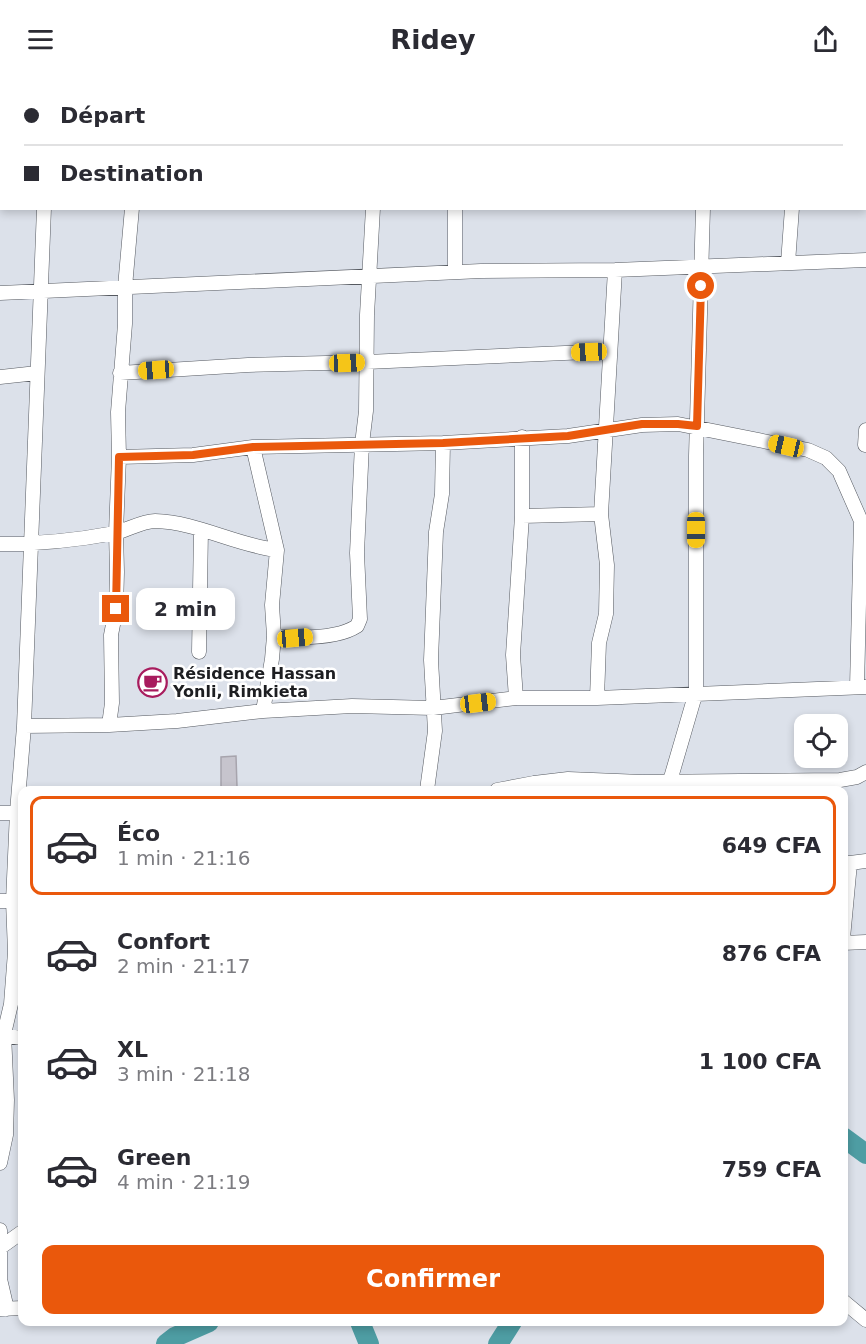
<!DOCTYPE html>
<html lang="fr">
<head>
<meta charset="utf-8">
<style>
  body { margin:0; font-family:"DejaVu Sans",sans-serif; background:#f7f7f7; color:#2b2b33; height:100vh; display:flex; flex-direction:column; font-size:22px; white-space:nowrap }
  * { box-sizing:border-box; margin:0 }
  p { font-size:20px; color:#7c7c81 }
  .icon { flex:none; width:33px; height:33px; fill:none; stroke:currentColor; stroke-width:2; stroke-linecap:round; stroke-linejoin:round }
  .map { position:relative; flex:1; overflow:hidden }
  .side { position:absolute; left:18px; top:708px; width:830px; height:540px; display:flex; flex-direction:column; background:#fff; border-radius:12px; box-shadow:0 3px 9px #0003 }
  .side>* { flex:none }
  .top-card { position:absolute; left:0px; top:0px; width:867px; height:132px; box-shadow:0 3px 9px #0003; display:grid; align-content:center; height:132px; padding:0 24px; background:#fff }
  .fabs { position:absolute; left:794px; top:636px; display:grid; gap:12px }
  .fabs a { display:grid; place-items:center; width:54px; height:54px; border-radius:12px; background:#fff; box-shadow:0 3px 9px #0003; font-size:30px }
  .end { position:absolute; width:27px; height:27px; margin:-14px; border:8px solid #ea580c; background:#fff; box-shadow:0 0 0 3px #fff }
  .from { border-radius:50% }
  .bubble { position:absolute; height:42px; border-radius:12px; background:#fff; box-shadow:0 3px 9px #0003; font-size:20px; font-weight:600; line-height:42px; text-align:center }
  .car { position:absolute; width:18px; height:36px; margin:-18px -9px; border-radius:8px; box-shadow:0 0 4px 2px #0007; background:linear-gradient(#f5c518 24%,#345 0 40%,#f5c518 0 76%,#345 0 86%,#f5c518 0) }
  .top-card b { display:flex; align-items:center; gap:21px; height:57px; font-size:22px }
  .top-card b+b { border-top:2px solid #e1e1e2 }
  .top-card i { width:15px; height:15px; background:#2b2b33 }
  ul { padding:10px 0 0; list-style:none }
  li { display:flex; align-items:center; gap:18px; height:99px; margin:0 12px 9px; padding:0 12px; border:3px solid transparent; border-radius:12px }
  li div { flex:1 }
  li b { display:block; font-size:22px }
  li em { font-style:normal; font-weight:600 }
  li.current { border-color:#ea580c }
  li>.icon { width:54px; height:54px; stroke-width:1.5 }
  .primary-button { display:flex; gap:12px; margin-top:auto; padding:12px 24px }
  .primary-button a { flex:1; height:69px; border-radius:12px; background:#ea580c; color:#fff; font-size:24px; font-weight:600; line-height:69px; text-align:center }
  header { display:flex; justify-content:space-between; align-items:center; height:78px; padding:0 24px; background:#fff; font-size:27px; font-weight:600 }
  .map>svg:first-child { display:block }
  .lines { fill:none; stroke-linecap:round; stroke-linejoin:round }
  .river { stroke:#4e9da3; stroke-width:20 }
  .building { fill:#c6c4cd; stroke:#a7a4ad; stroke-width:1.5 }
  .minor-casing { stroke:#555960; stroke-width:15 }
  .minor { stroke:#fff; stroke-width:14 }
  .route { stroke:#ea580c; stroke-width:8 }
  .labels { text-anchor:middle; stroke-width:5; stroke-linejoin:round; paint-order:stroke }
  .poi-label { font-size:16px; font-weight:bold; fill:#1d1e21; stroke:#fff; text-anchor:start }
</style>
</head>
<body>
<header><svg class="icon" aria-label="menu" viewBox="0 0 24 24"><path d="M4 6h16M4 12h16M4 18h16"/></svg>Ridey<svg class="icon" aria-label="share" viewBox="0 0 24 24"><path d="M12 15V3M7 8l5-5 5 5M5 13v7h14v-7"/></svg></header>
<div class="map">
<svg width="866" height="1266" viewBox="0 0 866 1266">
  <rect width="100%" height="100%" fill="#dce1ea"/>
  <g class="lines">
    <path class="river" d="M843,1059L866,1076
      M360,1244L369,1266
      M166,1266L175,1259L209,1244
      M498,1266L512,1244"/>
  </g>
  <path class="building" d="M236,678L237,709L221,710V679Z"/>
  <g class="lines">
    <defs>
      <path id="minor" d="M50,2V0
        M139,2V0
        M378,2V0
        M460,2V0
        M542,2V0
        M624,2V0
        M709,2V0
        M799,2V0
        M0,49H2
        M455,130V194
        M788,185L792,130
        M0,215L481,193L615,192L866,182
        M120,295L248,287L367,284L610,273
        M0,299L37,295
        M865,367L866,352
        M253,369L277,472L272,527L274,558L272,581L263,633
        M119,379L193,377L253,369L443,365L568,358L642,347L678,346L808,372L826,380L839,393L861,443L857,609
        M522,438L601,436
        M0,466C38,466 78,462 115,455C128,452 142,443 155,443C197,444 235,467 277,472
        M274,558C298,560 337,561 357,548L360,541L357,475L362,366L366,333L367,237L373,130
        M199,574L201,452
        M516,620L513,577L522,438V359
        M597,620L599,565L606,536L607,487L601,436L615,192
        M109,647L112,625L111,557L116,531L117,494L116,454L119,379L118,334L125,246V209L132,130
        M24,648L109,647L177,643L263,633L352,628L433,630L516,620H597L866,609
        M427,712L435,653L431,582L436,454L442,416L443,365
        M497,712L534,705L568,701L642,704L840,702L857,699L866,694
        M671,712L670,703L696,614V378L703,130
        M0,735L22,734
        M843,785H850L843,860
        M850,785L866,783
        M0,823H13L17,734L24,648L44,130
        M843,865L866,864
        M0,957L22,960
        M0,1085L6,1057L7,1022L4,956L11,926L15,874L13,823H20
        M0,1152V1201
        M1,1169L22,1154
        M0,1201L7,1231
        M843,1223L866,1242
        M0,1231L22,1230"/>
    </defs>
    <use href="#minor" class="minor-casing"/>
    <use href="#minor" class="minor"/>
  </g>
  <g class="lines">
    <path class="route" d="M116,531L119,379L193,377L253,369L443,365L568,358L642,346H678L697,348L701,208"/>
  </g>
  <defs>
    <symbol id="cafe-ring" viewBox="-11 -11 22 22"><circle r="9.5" fill="#fff" stroke="#a81c5e" stroke-width="1.5"/><path d="M-5.5-4.5H6V0H3Q3 3.5 0 3.5H-2.5Q-5.5 3.5-5.5 0ZM3-3.2v2h1.7v-2ZM-6 4.5H4V6H-6Z" fill="#a81c5e"/></symbol>
  </defs>
  <g fill-rule="evenodd">
    <use href="#cafe-ring" x="136" y="588" width="33" height="33"/>
  </g>
  <g class="labels">
    <g class="poi-label">
      <text x="173" y="601">Résidence Hassan<tspan x="173" dy="18">Yonli, Rimkieta</tspan></text>
    </g>
  </g>
</svg>
<div class="fabs">
<a><svg class="icon" aria-label="locate" viewBox="0 0 24 24"><circle cx="12" cy="12" r="6"/><path d="M12 2v4M12 18v4M2 12h4M18 12h4"/></svg></a>
</div>
<i class="end from" style="left:701px;top:208px"></i>
<i class="end" style="left:116px;top:531px"></i>
<div class="bubble" style="left:136px;top:510px;width:99px">2 min</div>
<i class="car" style="left:589px;top:274px;rotate:268deg"></i>
<i class="car" style="left:347px;top:285px;rotate:88deg"></i>
<i class="car" style="left:156px;top:292px;rotate:266deg"></i>
<i class="car" style="left:786px;top:368px;rotate:283deg"></i>
<i class="car" style="left:696px;top:452px;rotate:180deg"></i>
<i class="car" style="left:295px;top:560px;rotate:85deg"></i>
<i class="car" style="left:478px;top:625px;rotate:83deg"></i>
<div class="top-card">
<b><i class="from"></i>Départ</b>
<b><i></i>Destination</b>
</div>
<section class="side">
<ul>
<li class="current"><svg class="icon" aria-label="car" viewBox="0 0 24 24"><path d="M5 17H2v-5l4-1 3-4h7l3 4 3 1v5h-3M9 17h6M6 11h13"/><circle cx="7" cy="17" r="2"/><circle cx="17" cy="17" r="2"/></svg><div><b>Éco</b><p>1 min · 21:16</p></div><em>649 CFA</em></li>
<li><svg class="icon" aria-label="car" viewBox="0 0 24 24"><path d="M5 17H2v-5l4-1 3-4h7l3 4 3 1v5h-3M9 17h6M6 11h13"/><circle cx="7" cy="17" r="2"/><circle cx="17" cy="17" r="2"/></svg><div><b>Confort</b><p>2 min · 21:17</p></div><em>876 CFA</em></li>
<li><svg class="icon" aria-label="car" viewBox="0 0 24 24"><path d="M5 17H2v-5l4-1 3-4h7l3 4 3 1v5h-3M9 17h6M6 11h13"/><circle cx="7" cy="17" r="2"/><circle cx="17" cy="17" r="2"/></svg><div><b>XL</b><p>3 min · 21:18</p></div><em>1 100 CFA</em></li>
<li><svg class="icon" aria-label="car" viewBox="0 0 24 24"><path d="M5 17H2v-5l4-1 3-4h7l3 4 3 1v5h-3M9 17h6M6 11h13"/><circle cx="7" cy="17" r="2"/><circle cx="17" cy="17" r="2"/></svg><div><b>Green</b><p>4 min · 21:19</p></div><em>759 CFA</em></li>
</ul>
<div class="primary-button"><a>Confirmer</a></div>
</section>
</div>
</body>
</html>
